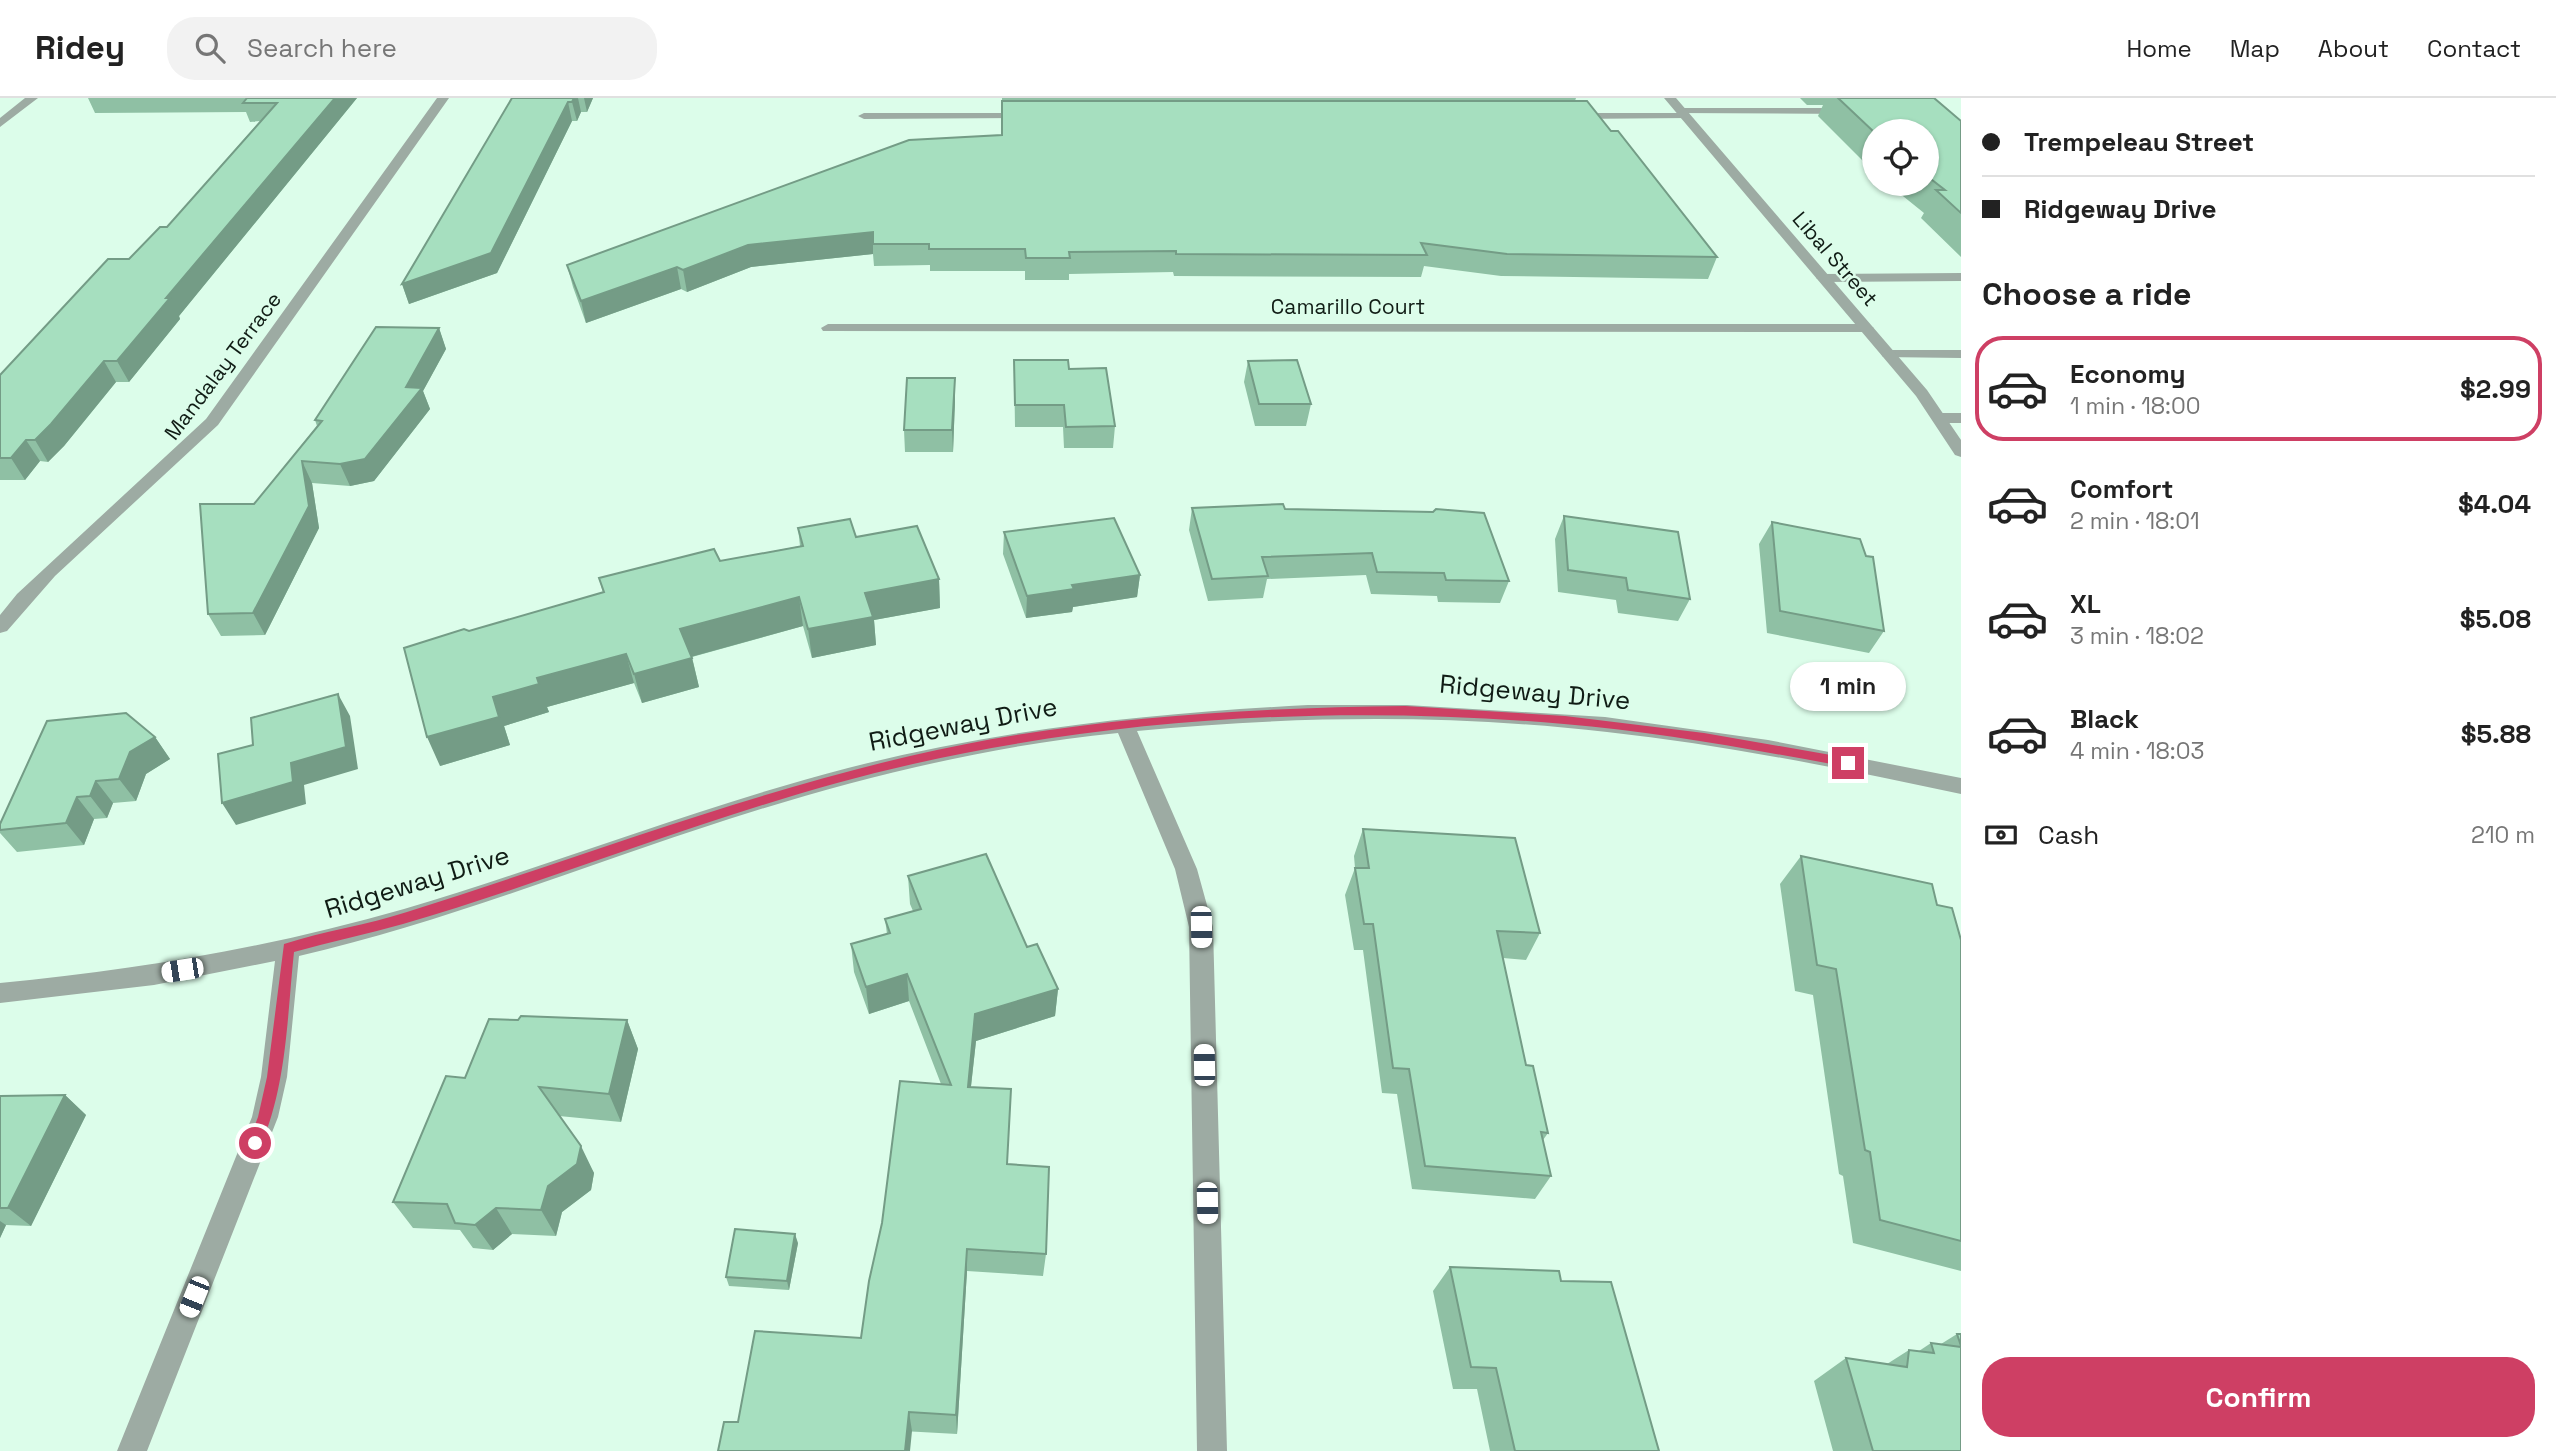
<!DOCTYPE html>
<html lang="en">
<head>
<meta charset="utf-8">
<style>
  body { margin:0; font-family:"Space Grotesk",sans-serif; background:#f2f2f2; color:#222; height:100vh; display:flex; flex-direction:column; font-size:26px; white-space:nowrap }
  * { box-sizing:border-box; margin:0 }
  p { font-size:23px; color:#767676 }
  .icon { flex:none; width:38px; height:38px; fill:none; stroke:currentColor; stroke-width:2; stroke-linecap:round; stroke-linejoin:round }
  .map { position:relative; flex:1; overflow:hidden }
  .sheet { display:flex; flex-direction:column; background:#fff; width:595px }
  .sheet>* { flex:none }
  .top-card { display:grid; align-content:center; height:154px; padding:0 21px; background:#fff }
  .controls { position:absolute; left:1862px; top:21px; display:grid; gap:14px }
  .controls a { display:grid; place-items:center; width:77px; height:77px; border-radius:50%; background:#fff; box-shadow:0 2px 5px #0004; font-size:35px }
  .end { position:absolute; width:32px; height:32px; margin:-16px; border:9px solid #ce3f64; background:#fff; box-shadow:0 0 0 4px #fff }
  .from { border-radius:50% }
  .bubble { position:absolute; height:49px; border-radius:24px; background:#fff; box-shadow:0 2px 5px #0004; font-size:23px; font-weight:700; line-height:49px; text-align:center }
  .car { position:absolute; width:21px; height:42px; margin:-21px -10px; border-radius:9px; box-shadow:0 0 5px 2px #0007; background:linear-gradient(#fff 24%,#345 0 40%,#fff 0 76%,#345 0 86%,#fff 0) }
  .top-card b { display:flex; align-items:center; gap:24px; height:66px; font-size:26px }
  .top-card b+b { border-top:2px solid #e0e0e0 }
  .top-card i { width:18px; height:18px; background:#222 }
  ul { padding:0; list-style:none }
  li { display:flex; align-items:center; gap:21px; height:105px; margin:0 14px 10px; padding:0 7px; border:4px solid transparent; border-radius:28px }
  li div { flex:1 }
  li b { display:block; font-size:26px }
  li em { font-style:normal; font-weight:700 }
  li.current { border-color:#ce3f64 }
  li>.icon { width:63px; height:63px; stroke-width:1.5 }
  h2 { padding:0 21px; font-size:32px; line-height:84px }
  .pay { display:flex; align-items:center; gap:18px; height:77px; padding:0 21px; font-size:26px }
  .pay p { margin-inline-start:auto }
  .button { display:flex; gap:14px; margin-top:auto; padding:14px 21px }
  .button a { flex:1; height:80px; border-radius:28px; background:#ce3f64; color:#fff; font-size:28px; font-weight:700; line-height:80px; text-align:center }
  header { display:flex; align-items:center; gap:42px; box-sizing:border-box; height:98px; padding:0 35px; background:#fff; border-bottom:2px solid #e0e0e0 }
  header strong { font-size:33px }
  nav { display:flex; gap:38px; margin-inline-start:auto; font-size:24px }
  .search { width:490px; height:63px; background:#f2f2f2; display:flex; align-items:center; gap:18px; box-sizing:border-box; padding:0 24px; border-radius:28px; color:#767676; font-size:26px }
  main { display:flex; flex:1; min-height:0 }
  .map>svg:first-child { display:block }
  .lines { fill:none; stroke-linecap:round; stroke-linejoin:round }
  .service { fill:#9daba3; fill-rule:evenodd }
  .minor { fill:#9daba3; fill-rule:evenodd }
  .tertiary { fill:#9daba3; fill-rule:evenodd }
  .wall { fill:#8fc0a4 }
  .shaded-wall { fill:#749c86 }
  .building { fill:#a6dfbf; stroke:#749c86; stroke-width:2 }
  .route { fill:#ce3f64 }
  .labels { text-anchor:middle; stroke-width:5; stroke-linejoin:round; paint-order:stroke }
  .far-street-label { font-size:21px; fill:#101c15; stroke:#dcfdea }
  .street-label { font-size:26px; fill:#101c15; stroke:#dcfdea }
</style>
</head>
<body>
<header>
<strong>Ridey</strong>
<div class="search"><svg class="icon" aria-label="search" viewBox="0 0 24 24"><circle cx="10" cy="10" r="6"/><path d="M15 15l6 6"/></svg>Search here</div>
<nav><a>Home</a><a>Map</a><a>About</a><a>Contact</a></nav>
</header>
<main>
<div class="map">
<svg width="1961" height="1353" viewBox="0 0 1961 1353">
  <rect width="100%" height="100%" fill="#dcfdea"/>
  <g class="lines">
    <path class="service" d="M1681,10H1850L1856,13L1850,16L1677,15V11Z
      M1961,175V183L1823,184L1816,180L1823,176Z
      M1888,252H1961V260L1883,259L1881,256Z
      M1961,315V325H1940L1932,320L1940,315Z"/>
    <path class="minor" d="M25,0H38L0,29V20Z
      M437,0H449L218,327L55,478L7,533L0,535V517L17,496L206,321Z
      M1029,15L1033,16V20L864,21L858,18L864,15Z
      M1685,15L1689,16V20L1572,21L1566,18L1572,15Z
      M828,226H1867L1874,230L1867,234L823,233L821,230Z
      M1308,607H1407L1605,619L1768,642L1961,680V696C1844,671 1726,647 1607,634C1451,616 1293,618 1137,633L1197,771L1213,829L1227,1353H1197L1189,829L1175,771L1118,635C986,648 855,681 729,721C586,767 446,824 299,858L287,979L278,1019L147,1353H117L252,1019L261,979L275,863L154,887L0,905V885C137,872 272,849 404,811C553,767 698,709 848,670C999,631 1153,615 1308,607Z"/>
    <path class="tertiary" d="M1664,0H1676L1927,292L1961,342V359L1955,357L1916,298Z"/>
  </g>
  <path class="wall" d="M88,0H357L179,218L180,221L129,284H116L64,348L48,364L40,363L25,382H0V277L167,129L260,23L250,24L246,14L95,15Z
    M512,0H593L587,14H581L577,23H572L497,175L409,206L402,186Z
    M1002,0H1576L1575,3L1611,33L1717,159L1708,181L1501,178L1424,168L1421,179L1174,178L1173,174L1069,176V182H1025V173H930V167L874,168L873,156L751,169L687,194L681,191L586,225L573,189L567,167L1002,37Z
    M1800,0H1934L1961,23V159L1921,120L1924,115L1888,86H1927V33H1874V74L1818,18L1823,7H1807Z
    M439,230L446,251L423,293L430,311L374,383L350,388L312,385L319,430L265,537L221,538L208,516L254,406L317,328L315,322Z
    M1014,262L1069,271L1115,328L1113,350H1064L1063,329H1015Z
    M1248,263L1311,306L1306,328H1255L1244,284Z
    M955,280V302L953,354H905L904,332Z
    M1192,410L1285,411L1509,483L1500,505L1438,504L1437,498L1371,496L1366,477L1267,481L1263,500L1208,503L1189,432Z
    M1564,418L1690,501L1678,523L1618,515L1616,502L1558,494L1555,441Z
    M1772,424L1866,458L1884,533L1869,555L1767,535L1759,446Z
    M798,430L856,439L939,481L940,510L874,522L876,547L812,560L803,528L692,559L699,589L642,605L634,585L547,609L549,614L504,628L510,647L440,668L469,533L603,495L599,480L720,463L800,448Z
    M1004,434L1140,477L1137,499L1073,509L1072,514L1026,520L1003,456Z
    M155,639L170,661L146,676L136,703L113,705L107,720L94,721L84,747L17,754L0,735V726Z
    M1363,731L1540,835L1526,862L1503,860L1526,967L1548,1035L1543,1042L1551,1078L1535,1101L1412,1091L1397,996L1382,995L1363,852H1354L1345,797L1355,770L1354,758Z
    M1801,758L1937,807L1961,842V1173L1853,1145L1843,1078L1839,1076L1813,897L1795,893L1780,786Z
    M908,778L1027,849L1058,891L1055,918L976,943L971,989L1011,991L1007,1066L1046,1156L1043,1178L967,1173L957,1336L738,1324L861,1240L941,986L909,903L869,916L854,874L851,846L887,836L885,821L913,813L910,806Z
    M518,922H627L638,951L621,1024L559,1018L594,1075L591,1092L562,1114L556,1138L512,1136L493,1152L473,1150L460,1132L413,1130L393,1104L465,980Z
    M65,997L86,1017L31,1128L6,1127L0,1140V998Z
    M798,1145L789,1192L729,1188L726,1179Z
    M1450,1169L1561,1183L1659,1353H1490L1477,1291H1453L1433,1193Z
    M1957,1236H1961V1353H1833L1814,1283L1846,1260L1887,1266L1909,1252L1919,1253L1931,1245L1941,1246Z"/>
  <path class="shaded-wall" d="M335,0H357L179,218L180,221L129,284L117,263L166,200Z
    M574,0H578L581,14L577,23L572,4Z
    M584,0H593L587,14Z
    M568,4L572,23L497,175L409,206L402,186Z
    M873,134V156L751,169L687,194L683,172L748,147Z
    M677,169L681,191L586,225L581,203Z
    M439,230L446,251L423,293L430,311L374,383L350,388L340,366L406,289Z
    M104,263L116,284L64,348L48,364L35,342Z
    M955,280V302L953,354L952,332Z
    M26,342L40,363L25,382L11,360Z
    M302,363L312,385L319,430L265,537L253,515Z
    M1140,477L1137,499L1073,509L1072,514L1026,520L1027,498L1072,487Z
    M939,481L940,510L874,522L876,547L812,560L808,531L865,495Z
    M799,499L803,528L687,560L680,531Z
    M626,556L634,585L547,609L549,614L504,628L510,647L440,668L427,639L493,599L537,580Z
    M692,560L699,589L642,605L634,576Z
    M338,596L350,618L358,671L304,687L306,706L236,727L222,705L291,665Z
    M155,639L170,661L146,676L136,703L119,681L130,654Z
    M96,683L113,705L107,720L90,698Z
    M77,699L94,721L84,747L66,725Z
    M907,876L909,903L869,916L866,889Z
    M1058,891L1055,918L976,943L968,1014V989L975,916Z
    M627,922L638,951L621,1024L609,996Z
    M65,997L86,1017L31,1128L8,1110Z
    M581,1048L594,1075L591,1092L562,1114L556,1138L541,1112L548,1088Z
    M496,1110L512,1136L493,1152L475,1127Z
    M0,1123L6,1127L0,1140Z
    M795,1136L798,1145L789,1192L787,1183Z
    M967,1151V1173L957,1336L956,1317Z
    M909,1314L912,1333L910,1353H905Z"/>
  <path class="building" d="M247,0H335L166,200H170L117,263H104L51,326L35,342H26L11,360H0V277L108,161H129L160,129H167L277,5H243Z
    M512,0H574L572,4H568L491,155L402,186Z
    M1838,0H1934L1961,23V115L1936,92H1945L1927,78V33L1874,34Z
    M1002,3H1587L1611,33H1618L1717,159L1507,156L1421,145L1427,157L1176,156V153L1069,154L1070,160H1026L1025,151H929V146H873V134L748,147L683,172L677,169L581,203L567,167L909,42L1002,37Z
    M376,229L439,230L406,289L422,290L365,361L340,366L302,363L309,408L253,515L208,516L200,406H254L322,323L315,322Z
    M1014,262H1068L1069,271L1106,270L1115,328L1066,329L1064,307H1015Z
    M1297,262L1311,306H1259L1248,263Z
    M907,280H955L952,332H904Z
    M1283,406L1285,411L1433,414L1436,411L1484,415L1509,483L1446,482L1444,475L1377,474L1372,455L1262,459L1268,478L1212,481L1192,410Z
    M1564,418L1678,434L1690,501L1628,492L1626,480L1568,472Z
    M1114,420L1140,477L1072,487L1074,491L1027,498L1004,434Z
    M850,421L856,439L917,428L939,481L865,495L873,519L808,531L799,499L680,531L692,560L634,576L626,556L537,580L539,586L493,599L499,619L427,639L404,550L464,531L469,533L604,494L599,480L714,451L720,463L803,448L798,430Z
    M1772,424L1860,441L1866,458L1873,459L1884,533L1780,513Z
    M338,596L346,649L291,665L293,684L222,705L218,656L253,647L251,620Z
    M126,615L155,639L130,654L119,681L96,683L90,698L77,699L66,725L0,732V726L47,623Z
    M1363,731L1515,740L1540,835L1497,833L1526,967L1533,968L1548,1035L1541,1034L1551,1078L1425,1068L1409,971L1393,970L1373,826H1364L1355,770H1369Z
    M986,756L1027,849L1037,846L1058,891L975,916L968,989L1011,991L1007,1066L1049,1069L1046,1156L967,1151L956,1317L909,1314L905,1353H718L724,1324H738L755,1233L861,1240L869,1183L882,1125L900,983L951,987L907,876L866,889L851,846L890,835L885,821L921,811L908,778Z
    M1801,758L1932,786L1937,807L1952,810L1961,842V1143L1880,1122L1870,1054L1865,1052L1836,871L1817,867Z
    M521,918L627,922L609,996L539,989L581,1048L577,1066L548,1088L541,1112L496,1110L475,1127L455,1125L447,1106L393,1104L446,978L465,980L489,921L518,922Z
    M65,997L8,1110H0V998Z
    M735,1131L795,1136L787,1183L726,1179Z
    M1450,1169L1559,1173L1561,1183L1611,1184L1659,1353H1515L1496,1270L1471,1269Z
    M1957,1236H1961V1248Z
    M1931,1245L1961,1249V1353H1873L1846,1260L1907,1269L1909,1252L1934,1255Z"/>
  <path class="route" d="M1405,608L1565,618L1704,635L1848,660L1854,665L1848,669C1754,652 1660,634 1564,626C1346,607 1127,618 913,666C739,705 574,776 403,826C367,836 330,844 294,854C287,919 287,988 260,1049L255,1051L248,1045L258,1019L267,979L284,846C324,833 367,827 407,814C575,761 739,698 910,658C1073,620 1239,610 1405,608Z"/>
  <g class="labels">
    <g class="far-street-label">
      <text transform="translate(1835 161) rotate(49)" y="7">Libal Street</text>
      <text x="1348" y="216">Camarillo Court</text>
      <text transform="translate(223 268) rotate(-53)" y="7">Mandalay Terrace</text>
    </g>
    <g class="street-label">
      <text transform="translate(1535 594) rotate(5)" y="9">Ridgeway Drive</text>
      <text transform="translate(963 626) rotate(-11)" y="9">Ridgeway Drive</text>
      <text transform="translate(417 784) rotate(-17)" y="9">Ridgeway Drive</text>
    </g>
  </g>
</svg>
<div class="controls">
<a><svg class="icon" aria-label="locate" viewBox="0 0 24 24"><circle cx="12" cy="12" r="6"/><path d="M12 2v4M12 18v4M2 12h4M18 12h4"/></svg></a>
</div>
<i class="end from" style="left:255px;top:1045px"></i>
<i class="end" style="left:1848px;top:665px"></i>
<div class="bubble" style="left:1790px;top:564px;width:116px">1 min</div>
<i class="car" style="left:1201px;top:829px;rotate:179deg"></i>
<i class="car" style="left:182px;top:872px;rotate:261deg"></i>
<i class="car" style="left:1204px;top:967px;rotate:359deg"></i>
<i class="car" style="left:1207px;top:1105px;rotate:179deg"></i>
<i class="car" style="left:194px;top:1199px;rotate:202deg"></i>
</div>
<section class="sheet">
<div class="top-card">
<b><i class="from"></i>Trempeleau Street</b>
<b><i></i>Ridgeway Drive</b>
</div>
<h2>Choose a ride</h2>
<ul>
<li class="current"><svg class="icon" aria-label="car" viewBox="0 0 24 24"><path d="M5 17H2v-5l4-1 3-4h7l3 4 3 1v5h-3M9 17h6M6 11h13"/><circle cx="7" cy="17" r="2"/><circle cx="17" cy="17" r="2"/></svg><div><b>Economy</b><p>1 min · 18:00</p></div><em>$2.99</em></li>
<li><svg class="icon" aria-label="car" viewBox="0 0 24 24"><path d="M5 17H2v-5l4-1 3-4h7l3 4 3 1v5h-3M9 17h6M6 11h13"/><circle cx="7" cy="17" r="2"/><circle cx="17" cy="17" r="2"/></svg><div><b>Comfort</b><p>2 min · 18:01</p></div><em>$4.04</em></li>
<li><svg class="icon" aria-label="car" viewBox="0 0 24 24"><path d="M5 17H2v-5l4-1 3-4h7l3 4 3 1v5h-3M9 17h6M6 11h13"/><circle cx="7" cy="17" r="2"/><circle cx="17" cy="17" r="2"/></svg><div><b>XL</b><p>3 min · 18:02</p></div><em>$5.08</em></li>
<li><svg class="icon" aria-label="car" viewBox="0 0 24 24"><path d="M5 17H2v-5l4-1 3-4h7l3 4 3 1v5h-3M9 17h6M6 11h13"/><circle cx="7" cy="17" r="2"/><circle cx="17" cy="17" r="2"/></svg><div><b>Black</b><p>4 min · 18:03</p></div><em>$5.88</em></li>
</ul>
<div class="pay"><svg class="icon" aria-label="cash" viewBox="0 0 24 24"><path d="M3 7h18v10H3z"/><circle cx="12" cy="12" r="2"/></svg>Cash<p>210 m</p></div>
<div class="button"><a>Confirm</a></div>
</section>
</main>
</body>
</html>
